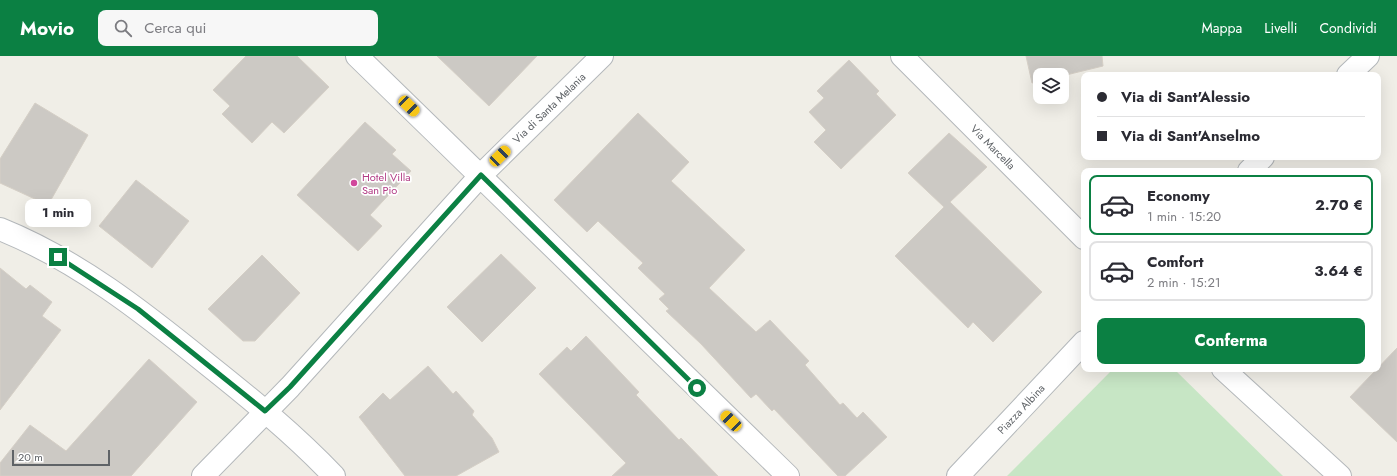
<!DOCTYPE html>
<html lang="it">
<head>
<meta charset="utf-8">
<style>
  body { margin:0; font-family:Jost,sans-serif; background:#f7f7f7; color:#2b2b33; height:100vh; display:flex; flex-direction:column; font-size:15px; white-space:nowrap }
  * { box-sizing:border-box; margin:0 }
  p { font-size:13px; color:#7c7c81 }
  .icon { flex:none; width:22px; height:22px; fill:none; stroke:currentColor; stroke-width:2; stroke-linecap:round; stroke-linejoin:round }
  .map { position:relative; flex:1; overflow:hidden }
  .side { position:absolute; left:1081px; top:112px; width:300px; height:204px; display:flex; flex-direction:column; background:#fff; border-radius:8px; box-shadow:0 4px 16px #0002 }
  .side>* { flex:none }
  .hud { position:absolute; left:1081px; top:16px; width:300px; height:88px; border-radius:8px; box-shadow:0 4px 16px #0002; display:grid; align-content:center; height:88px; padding:0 16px; background:#fff }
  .controls { position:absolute; left:1033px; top:12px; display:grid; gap:8px }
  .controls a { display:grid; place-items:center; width:36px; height:36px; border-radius:8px; background:#fff; box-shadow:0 4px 16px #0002; font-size:20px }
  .scale { position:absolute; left:12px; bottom:10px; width:98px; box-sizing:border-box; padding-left:4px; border:2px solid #5f6367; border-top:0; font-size:11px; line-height:14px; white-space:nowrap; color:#5f6367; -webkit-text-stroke:3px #fff; paint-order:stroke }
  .end { position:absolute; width:18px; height:18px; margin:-9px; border:5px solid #0b8043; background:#fff; box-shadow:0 0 0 2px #fff }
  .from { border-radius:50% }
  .bubble { position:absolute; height:28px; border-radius:8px; background:#fff; box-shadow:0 4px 16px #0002; font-size:13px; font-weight:700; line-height:28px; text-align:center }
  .car { position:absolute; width:12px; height:24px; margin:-12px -6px; border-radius:5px; box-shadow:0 0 3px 1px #0007; background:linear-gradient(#f5c518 24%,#345 0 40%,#f5c518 0 76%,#345 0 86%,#f5c518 0) }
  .hud b { display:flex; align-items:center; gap:14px; height:38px; font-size:15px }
  .hud b+b { border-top:1px solid #e1e1e2 }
  .hud i { width:10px; height:10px; background:#2b2b33 }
  ul { padding:7px 0 0; list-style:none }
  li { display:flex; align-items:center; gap:12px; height:60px; margin:0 8px 6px; padding:0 8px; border:2px solid #e1e1e2; border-radius:8px }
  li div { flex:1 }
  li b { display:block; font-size:15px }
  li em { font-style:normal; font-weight:700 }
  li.selected { border-color:#0b8043 }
  li>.icon { width:36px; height:36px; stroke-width:1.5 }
  .cta { display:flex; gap:8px; margin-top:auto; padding:8px 16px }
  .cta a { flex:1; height:46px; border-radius:8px; background:#0b8043; color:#fff; font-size:16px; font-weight:700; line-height:46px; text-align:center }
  header { display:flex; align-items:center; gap:24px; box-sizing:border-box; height:56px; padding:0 20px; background:#0b8043; color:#fff }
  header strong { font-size:19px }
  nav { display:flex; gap:22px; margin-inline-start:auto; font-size:14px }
  .search { width:280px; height:36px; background:#f7f7f7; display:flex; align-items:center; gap:10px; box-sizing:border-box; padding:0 14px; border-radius:8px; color:#7c7c81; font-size:15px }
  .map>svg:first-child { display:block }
  .green { fill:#c7e6c5 }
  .building { fill:#ccc9c4; stroke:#d5cfc6 }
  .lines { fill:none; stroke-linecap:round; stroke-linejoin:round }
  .street-casing { stroke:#b4b8bb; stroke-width:24 }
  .street { stroke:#fff; stroke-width:22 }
  .route { stroke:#0b8043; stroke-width:5 }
  .hotel-dot { fill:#d1479c; stroke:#fff; stroke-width:1.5 }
  .labels { text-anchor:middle; stroke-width:3.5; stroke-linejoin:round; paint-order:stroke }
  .street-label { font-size:11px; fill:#5f6367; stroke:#fff }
  .hotel-label { font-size:11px; fill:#b23c85; stroke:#fff; text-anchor:start }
</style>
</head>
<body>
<header>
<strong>Movio</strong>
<div class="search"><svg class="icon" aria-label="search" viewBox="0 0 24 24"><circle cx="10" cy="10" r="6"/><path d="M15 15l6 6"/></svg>Cerca qui</div>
<nav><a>Mappa</a><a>Livelli</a><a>Condividi</a></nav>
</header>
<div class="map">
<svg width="1397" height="420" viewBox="0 0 1397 420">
  <rect width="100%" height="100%" fill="#f0eee7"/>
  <path class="green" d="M1113,313H1174L1283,420H1007Z"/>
  <path class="building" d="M246,0H297L329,31L284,77L272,66L252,87L222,58L230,50L213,34Z
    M437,0H537L489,50Z
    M1026,0H1102L1103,10L1062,20L1040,19V25L1032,27Z
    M849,4L879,35L876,38L896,59L841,113L814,86L826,74L809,56L824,42L817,35Z
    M35,47L88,79L48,149L0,127V103Z
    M638,57L689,106L671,125L745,194L709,232L756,276L770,264L809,305L805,309L840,349L843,347L857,362L863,356L887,381L845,420H838L774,353L772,355L756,338L751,342L701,288L666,255L669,253L659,243L665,238L638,212L643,207L598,165L587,176L554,144Z
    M365,66L396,94L392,98L411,115L370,159L382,170L358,195L297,139Z
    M949,77L987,111L950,146L1042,236L993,286L973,266L968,272L895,200L944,151L908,117Z
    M136,124L189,165L152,212L99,170Z
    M501,198L536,232L482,286L447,251Z
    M262,199L300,237L255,285H243L208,253Z
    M0,212L26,233L30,229L52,246L42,260L61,274L0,354Z
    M586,280L639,336L636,339L679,384L681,382L718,420H612L626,407L539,318L567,291L571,295Z
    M1397,292V386L1350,341Z
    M149,303L197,346L131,420H0V407L30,369L66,395Z
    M428,310L453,338L456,335L474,355L472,359L492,382L499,396L456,420H405L359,361L383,337L390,344Z"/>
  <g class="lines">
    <defs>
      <path id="street" d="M357,0L788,420
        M902,0L1084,182
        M1348,19L1368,0
        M1249,115L1263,101
        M0,173C77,204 143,256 207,308C251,343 295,379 334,420
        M1223,313L1340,420
        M203,420L290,331L481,119L602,0
        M958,420L1084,286"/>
    </defs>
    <use href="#street" class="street-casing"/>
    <use href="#street" class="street"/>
  </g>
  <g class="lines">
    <path class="route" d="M58,201L138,253L265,355L290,331L481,119L697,332"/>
  </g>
  <circle class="hotel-dot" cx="354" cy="127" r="4"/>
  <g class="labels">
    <g class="street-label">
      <text transform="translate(549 52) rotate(-44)" y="4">Via di Santa Melania</text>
      <text transform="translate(993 91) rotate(45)" y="4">Via Marcella</text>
      <text transform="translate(1021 353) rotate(-47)" y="4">Piazza Albina</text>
    </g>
    <g class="hotel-label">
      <text x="362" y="125">Hotel Villa<tspan x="362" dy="13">San Pio</tspan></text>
    </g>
  </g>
</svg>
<div class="controls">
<a><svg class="icon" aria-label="layers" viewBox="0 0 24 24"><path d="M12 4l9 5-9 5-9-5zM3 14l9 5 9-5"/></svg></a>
</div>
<div class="scale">20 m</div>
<i class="end from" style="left:697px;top:332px"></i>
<i class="end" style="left:58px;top:201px"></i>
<div class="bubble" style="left:25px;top:143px;width:66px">1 min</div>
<i class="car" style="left:409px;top:50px;rotate:134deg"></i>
<i class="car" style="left:500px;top:100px;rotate:46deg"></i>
<i class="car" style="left:731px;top:365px;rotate:314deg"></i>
<div class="hud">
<b><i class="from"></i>Via di Sant'Alessio</b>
<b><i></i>Via di Sant'Anselmo</b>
</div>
<section class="side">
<ul>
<li class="selected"><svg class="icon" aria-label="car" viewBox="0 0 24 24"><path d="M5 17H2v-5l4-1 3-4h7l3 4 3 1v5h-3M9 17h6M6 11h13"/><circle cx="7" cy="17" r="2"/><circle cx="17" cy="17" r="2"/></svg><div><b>Economy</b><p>1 min · 15:20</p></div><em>2.70 €</em></li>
<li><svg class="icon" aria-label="car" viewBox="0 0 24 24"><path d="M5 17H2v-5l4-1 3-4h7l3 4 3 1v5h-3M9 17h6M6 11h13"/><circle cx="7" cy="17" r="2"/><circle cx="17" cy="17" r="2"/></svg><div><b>Comfort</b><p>2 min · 15:21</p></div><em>3.64 €</em></li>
</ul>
<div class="cta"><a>Conferma</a></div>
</section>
</div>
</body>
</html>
